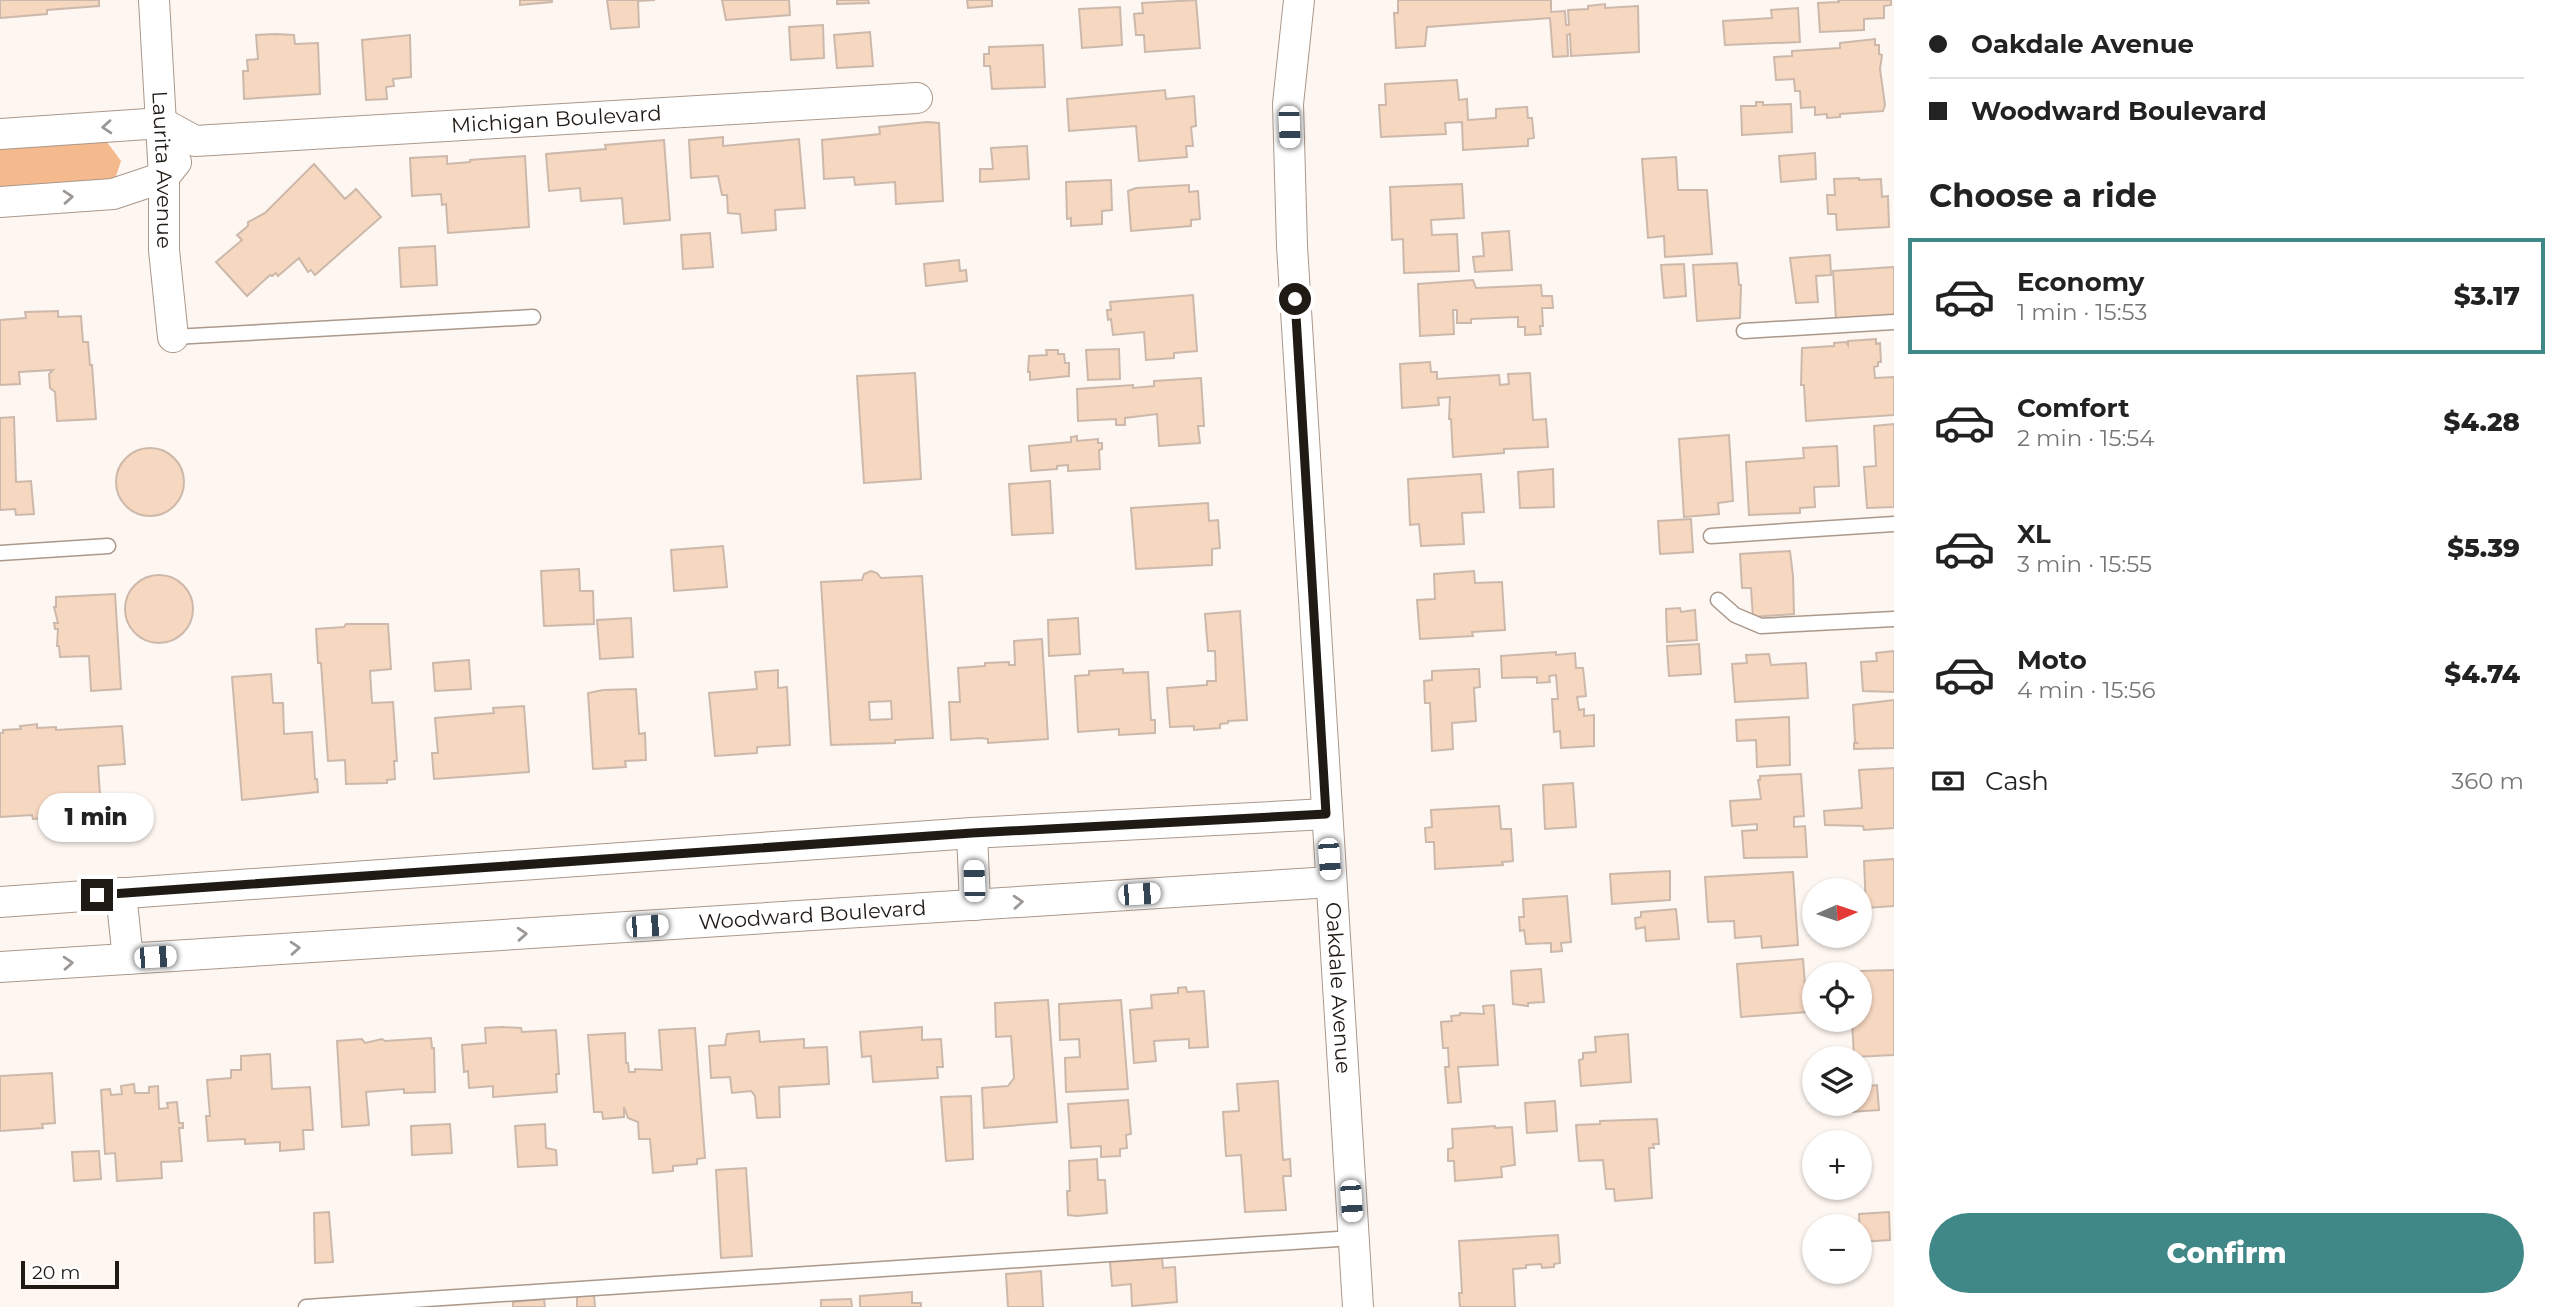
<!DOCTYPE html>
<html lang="en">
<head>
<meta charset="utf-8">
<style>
  body { margin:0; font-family:Montserrat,sans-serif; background:#f6f6f6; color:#222; height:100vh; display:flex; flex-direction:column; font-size:26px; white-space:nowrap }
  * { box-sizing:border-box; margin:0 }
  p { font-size:23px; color:#767676 }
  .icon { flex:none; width:38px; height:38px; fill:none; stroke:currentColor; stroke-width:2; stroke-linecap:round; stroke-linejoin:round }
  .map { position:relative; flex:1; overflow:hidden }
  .panel { display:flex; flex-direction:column; background:#fff; width:665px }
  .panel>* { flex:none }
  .guide { display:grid; align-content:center; height:154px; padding:0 35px; background:#fff }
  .needle { width:46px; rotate:87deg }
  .controls { position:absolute; left:1802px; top:878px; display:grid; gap:14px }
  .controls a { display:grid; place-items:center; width:70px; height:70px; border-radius:50%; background:#fff; box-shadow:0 2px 5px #0004; font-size:35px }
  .scale { position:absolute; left:21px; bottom:18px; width:98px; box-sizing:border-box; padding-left:7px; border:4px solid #201a15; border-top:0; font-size:19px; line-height:24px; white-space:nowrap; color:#201a15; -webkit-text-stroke:5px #fff; paint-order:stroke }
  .end { position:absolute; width:32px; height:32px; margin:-16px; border:9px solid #201a15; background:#fff; box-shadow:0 0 0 4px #fff }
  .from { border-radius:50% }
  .bubble { position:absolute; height:49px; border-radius:24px; background:#fff; box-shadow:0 2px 5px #0004; font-size:23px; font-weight:800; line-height:49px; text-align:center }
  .car { position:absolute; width:21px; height:42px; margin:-21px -10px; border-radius:9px; box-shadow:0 0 5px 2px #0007; background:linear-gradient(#fff 24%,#345 0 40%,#fff 0 76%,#345 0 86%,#fff 0) }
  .guide b { display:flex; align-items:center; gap:24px; height:66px; font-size:26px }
  .guide b+b { border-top:2px solid #e0e0e0 }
  .guide i { width:18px; height:18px; background:#222 }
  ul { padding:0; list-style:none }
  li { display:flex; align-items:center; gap:21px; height:116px; margin:0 14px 10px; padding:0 21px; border:4px solid transparent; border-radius:0px }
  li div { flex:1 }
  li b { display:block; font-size:26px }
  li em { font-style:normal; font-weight:800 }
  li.active { border-color:#408887 }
  li>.icon { width:63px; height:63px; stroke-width:1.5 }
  h2 { padding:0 35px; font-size:32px; line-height:84px }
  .pay { display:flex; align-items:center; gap:18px; height:77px; padding:0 35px; font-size:26px }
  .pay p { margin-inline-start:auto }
  .button { display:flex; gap:14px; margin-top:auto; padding:14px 35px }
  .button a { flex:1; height:80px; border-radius:42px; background:#408887; color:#fff; font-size:28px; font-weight:800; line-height:80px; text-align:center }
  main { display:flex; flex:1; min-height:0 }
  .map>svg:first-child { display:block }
  .green { fill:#f4b98d }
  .building { fill:#f6d7c0; stroke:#ccb9ab; stroke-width:2; fill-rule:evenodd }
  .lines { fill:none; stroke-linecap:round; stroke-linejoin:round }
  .service-casing { stroke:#aa988b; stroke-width:17 }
  .minor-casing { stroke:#aa988b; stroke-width:32 }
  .service { stroke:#fff; stroke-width:14 }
  .minor { stroke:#fff; stroke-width:30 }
  .oneway { stroke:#9b9896 }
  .route { stroke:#201a15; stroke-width:9 }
  .labels { text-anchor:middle; stroke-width:6; stroke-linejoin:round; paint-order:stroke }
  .street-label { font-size:21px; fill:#201a15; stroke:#fff }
</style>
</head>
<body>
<main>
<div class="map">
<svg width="1894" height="1307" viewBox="0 0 1894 1307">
  <rect width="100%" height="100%" fill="#fef6f0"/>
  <path class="green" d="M104,138L121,161L113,185L0,191V145Z"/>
  <path class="building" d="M0,0H99V6L47,10V14L0,18Z
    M520,0H552V2L520,5Z
    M607,0H655L638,1L639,27L611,29Z
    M722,0H789L790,15L726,20Z
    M837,0H868L869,3L837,4Z
    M967,0H992V6L968,8Z
    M1196,0L1200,48L1145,52L1144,35H1136L1134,14L1143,13L1142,3Z
    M1398,0H1551V12L1565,11L1566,25H1569L1568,10L1588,9V6L1605,4V8L1638,6L1639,52L1571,56L1570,34L1567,35L1568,56L1553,57L1550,18L1427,27L1425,46L1396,48L1394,13H1398Z
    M1838,0H1891V5L1884,6V18L1864,19V30L1820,32L1818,3L1839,2Z
    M1120,7L1122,45L1082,48L1079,9Z
    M1798,8L1800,42L1725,45L1723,21L1772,18L1771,10Z
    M823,25L824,58L791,60L789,27Z
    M870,32L873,66L837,68L834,35Z
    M276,34L294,35L295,44L318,43L320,94L244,99L243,71H248L247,60L258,59L256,35Z
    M410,35L411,77L393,79L394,86L386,87L387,99L366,100L362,40Z
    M1875,39V45H1879V54L1882,55L1880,69L1885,105L1883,111L1840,114V117L1827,118V114L1815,115V107L1801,108L1800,91H1795L1794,79L1776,80L1774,57L1792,56V51L1840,48V43Z
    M1043,45L1045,87L992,89L990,66H984V54H989V47Z
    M1457,80L1459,100L1467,99L1468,120L1496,118V109L1527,107L1528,118H1532L1534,138L1528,139V146L1463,150L1462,122L1445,123L1446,134L1381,137L1379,105H1386L1385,84Z
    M1165,90L1166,99L1194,96L1196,126L1191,127L1193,146H1186L1187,157L1139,161L1136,126L1069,131L1067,99Z
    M1756,102H1763V105L1791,104L1792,132L1742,135L1741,106H1756Z
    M927,122L939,123L943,201L896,204L895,182L855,185L854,177L824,179L822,140L880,134L879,127Z
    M723,137V146L799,139L805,208L775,210L776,230L742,233L740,214L728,213L727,195H722L718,176L691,178L689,140Z
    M664,140L670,220L624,224L622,198L581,201L580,188L549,191L546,154L606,149L605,145Z
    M1027,146L1029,179L980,182V169H993L991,148Z
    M1815,153L1816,179L1781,182L1779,156Z
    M447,156V164L470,162V160L525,156L529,227L448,233L446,204L442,205L441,194L412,196L410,158Z
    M1676,157L1678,190H1707L1712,254L1665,257L1664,236L1648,238L1642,159Z
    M314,164L345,199L356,189L381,217L315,275L311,270L308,272L299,258L278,276L276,273L272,276L270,275L247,296L216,262L242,240L237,235L248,226V222L265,213Z
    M1859,178V180L1881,179L1882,197L1888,196L1889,227L1837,230L1836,214H1828L1827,195H1835L1834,179Z
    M1111,180L1112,210L1102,211V224L1071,226V218L1067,219L1066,182Z
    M1462,184L1464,218L1431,220L1432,235L1457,234L1459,271L1404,273L1403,239L1392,240L1390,187Z
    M1189,185V192L1198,191L1200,219L1191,220V226L1131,231L1128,191L1136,188Z
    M1509,231L1512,270L1475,272L1473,257L1484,256L1482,233Z
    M710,233L713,267L683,269L681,235Z
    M435,246L437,285L401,287L399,248Z
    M1830,255L1831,275L1816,276L1818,302L1796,303L1790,258Z
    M959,260L960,271L966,270L967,281L926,286L924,264Z
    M1737,263L1739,285H1741L1740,318L1697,321L1693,265Z
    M1684,264L1686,296L1664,298L1661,265Z
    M1894,267V316L1836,320L1833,271Z
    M1473,280L1476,288L1541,285L1542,296H1552L1553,308H1542L1543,326H1540L1541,334L1525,335V327H1518V317L1471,319V323H1457V310H1453L1454,334L1420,336L1418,284Z
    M1193,295L1197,351L1174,353V358L1146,360L1144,332L1113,335L1111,319L1108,320L1107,310H1111L1110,302Z
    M58,311V317L81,316L83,342H88L90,365H92L96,419L57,421L55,392L50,388L49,374L53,370L19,372L20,384L0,385V320L26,318L25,312Z
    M1876,339V344L1880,343L1881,362H1878V366L1874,367L1875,378L1894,377V415L1806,421L1804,385H1801L1802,348L1834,346V343L1846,342L1848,345V341Z
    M1119,349L1120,379L1088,380L1086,350Z
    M1046,350H1058V354H1064L1065,363H1069V376L1030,380V372H1028L1029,356L1047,355Z
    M1430,362L1431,372H1437V379L1499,375L1500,385L1509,384L1508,374L1530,373L1533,420L1546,419L1548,447L1504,449V453L1453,457L1451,419H1449L1450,397L1438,398L1439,405L1402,408L1400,364Z
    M915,373L921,479L864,483L857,376Z
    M1201,378L1204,426H1198L1200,443L1159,446L1157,414L1125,418V425H1116V419L1078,421L1077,389L1133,385V388L1154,386V381Z
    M14,417L16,482L31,481L34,514L16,515L15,509L0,510V418Z
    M1894,424V507L1867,508L1864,467L1876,466L1874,426Z
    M1729,435L1733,501L1718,503L1719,514L1684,517L1679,439Z
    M1077,436V441L1098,439V443H1102V449L1099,450L1100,469L1068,471V465L1057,466V469L1031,471L1029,446L1071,442V437Z
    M1837,446L1839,486L1814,487L1815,507L1800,508V513L1749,515L1746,462L1804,458L1803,448Z
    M116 482a34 34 0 1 1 68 0a34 34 0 1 1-68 0Z
    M1553,469L1554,507L1520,508L1518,472Z
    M1481,474L1484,512L1462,513L1464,544L1421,546L1419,524L1410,525L1408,479Z
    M1050,481L1053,533L1012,535L1009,484Z
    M1208,503L1209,521L1218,520L1220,548L1212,549V565L1136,569L1131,508Z
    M1691,519L1693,552L1660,554L1658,521Z
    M723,546L727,587L674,591L671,550Z
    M1790,551L1793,576L1794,614L1753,617L1751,588H1742L1740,554Z
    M579,569L580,591H593L594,624L544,626L541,571Z
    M871,571L877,573L881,578L922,576L933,738L895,740V743L831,745L821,582L862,580L864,574ZM891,701L892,719L870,720L869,702Z
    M1474,571L1475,583L1502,582L1505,630L1472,632L1473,636L1420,639L1417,600L1435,599L1434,574Z
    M125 609a34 34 0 1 1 68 0a34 34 0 1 1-68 0Z
    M115,594L121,689L91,691L89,656L60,657L59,646H57L58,629H55L54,623H58L54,607H56V597Z
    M1680,608L1681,612L1695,610L1697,640L1667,642L1666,609Z
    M1240,611L1247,720L1228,721V723L1220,724V728L1194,730V726L1170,727L1167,688L1207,685V681H1216L1215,651H1208L1205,614Z
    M631,618L633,657L600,659L597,620Z
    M1078,618L1080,654L1049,656L1048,620Z
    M346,624H388L391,669L370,671L372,703L393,702L397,761H394L395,779L387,780V783L346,784L345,760L328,761L321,663H318L316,629L344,627Z
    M1042,639L1048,739L988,743V739L981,738L951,740L949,702H960L958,668L985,666V663L1009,662V665H1015L1014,641Z
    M1699,644L1701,674L1669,676L1667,646Z
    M1894,651V692L1863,691L1861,662L1877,661L1876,653Z
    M1556,652V655L1575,653L1576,668H1583L1586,696L1577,697L1579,710L1584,709V716L1594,715V746L1561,748L1560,731L1554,732L1552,699H1558L1556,675L1549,676L1550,682L1537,683V677L1502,678L1501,656Z
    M1769,654L1771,665L1806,663L1808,698L1735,702L1732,664L1747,663L1746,655Z
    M469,660L471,689L435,691L433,663Z
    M1123,669V673L1148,672L1151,720H1155V733L1119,735V729L1078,732L1075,676L1089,675V671Z
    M1476,669H1479L1480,687L1474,688L1476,721L1452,723L1453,749L1432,751L1430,703H1425L1424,681L1432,680V671Z
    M778,670V688L787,687L790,745L757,747V753L715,756L709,693L757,689L755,672Z
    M271,674L273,703H283L284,734L312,732L315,779H317L318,792L242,800L232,677Z
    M636,689L639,734L645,733L646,760L625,761L626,767L593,769L588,693L603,690Z
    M1894,700V748L1854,749V743H1857L1855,741L1853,705Z
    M524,706L529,772L434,779L432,753H438L435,718L494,713L493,708Z
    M1789,717L1790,765L1757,767L1756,740L1737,741L1736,720Z
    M37,724V728L56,727V730L122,726L125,764L98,766L101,810L89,811L86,814L67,813V816L33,819L32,815L0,817V733H3V730L21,729L20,726Z
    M1894,768V828L1864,830L1863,826L1825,825L1824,811L1862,808L1859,770Z
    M1801,774L1804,816L1794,817V827L1805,826L1807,857L1744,858L1742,831L1757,830V824L1732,826L1730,801L1761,799L1758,780H1760V776Z
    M1573,783L1576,827L1545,829L1543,785Z
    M1499,806L1501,829H1511L1513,861L1502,862L1503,865L1435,869L1434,842H1426L1425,828L1432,827L1431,810Z
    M1894,859V906L1866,908L1864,861Z
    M1670,871V900L1612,904L1610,874Z
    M1793,872L1798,945L1762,948L1761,936L1735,938L1734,921L1708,922L1705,877Z
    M1567,896L1571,942L1561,943L1562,951L1551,952V943L1526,944L1524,930L1520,931L1519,917H1524L1523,899Z
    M1676,909L1679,939L1646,941L1645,927L1636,929L1635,918L1641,917V912Z
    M1803,959L1807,1012L1741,1017L1737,964Z
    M1541,969L1544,1002L1528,1003V1006L1513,1004L1511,971Z
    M1894,970V1055L1854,1057L1852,1020H1860V1012H1863L1861,971Z
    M1186,987L1187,992L1204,991L1208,1047L1189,1048V1039L1154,1041L1156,1061L1134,1063L1130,1010L1152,1008L1151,995L1178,993V988Z
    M1048,1000L1057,1122L984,1128L982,1088L1008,1086L1014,1078L1011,1036L996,1037L995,1003Z
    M1121,1000L1128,1089L1066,1092L1065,1058L1080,1057L1079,1039L1060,1040L1059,1004Z
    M1494,1005L1498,1065L1458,1067L1461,1102L1448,1103L1445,1067H1449L1448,1048H1443L1441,1022L1452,1021L1451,1016L1460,1015V1013L1484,1014L1483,1006Z
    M502,1027L521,1028L522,1032L556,1030L559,1074H556L557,1092L493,1097V1086L469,1088L468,1071L464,1072L462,1045L486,1043L485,1028Z
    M922,1027V1040L941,1039L943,1067H937L938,1078L873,1082L871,1056L862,1057L860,1032Z
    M695,1028L705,1158L697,1159V1164L673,1166V1171L653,1173L650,1139H639L638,1122L628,1118L624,1107V1117L603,1119L602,1112H594L588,1035L625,1033L626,1063H628L629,1072H635V1069L662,1070L659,1030Z
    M759,1031L760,1042L804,1039V1048L827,1047L829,1084L779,1087L780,1117L757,1118L755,1096L751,1091L732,1093L730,1077L711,1078L709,1046L725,1045L727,1034Z
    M1628,1034L1631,1082L1581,1086L1579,1060L1583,1059V1053L1596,1052L1595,1037Z
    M431,1038L432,1048H434L435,1092L404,1093V1089L366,1092L369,1125L342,1127L337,1041L362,1039L365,1043L382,1039L385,1041Z
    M270,1054L272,1089L310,1087L313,1130H303L304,1149L280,1151V1142L245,1144V1139L208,1141L206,1116H210L207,1080L231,1078V1070H241V1056Z
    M52,1073L55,1123L42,1124L43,1128L0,1131V1076Z
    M1278,1081L1283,1160L1290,1159L1291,1176H1283L1286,1210L1245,1212L1241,1155L1226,1156L1223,1112L1239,1111L1237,1084Z
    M134,1084L135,1093H149V1087L158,1086L159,1109L168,1108L167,1103L177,1102L179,1123H183V1128H179L182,1161L161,1162L162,1178L117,1181L115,1153L105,1154L101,1090L110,1089L111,1095L122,1094L121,1086Z
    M1877,1085L1879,1110L1850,1112L1849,1104H1860V1087Z
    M971,1096L973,1159L946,1161L941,1097Z
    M1128,1100L1131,1134L1126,1135L1127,1148L1120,1149V1156L1101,1157V1146L1071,1148L1068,1104Z
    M1555,1101L1557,1131L1527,1133L1525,1103Z
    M1657,1119L1659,1144H1653L1654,1148H1649L1652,1198L1615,1201L1614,1189H1606L1603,1160L1579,1161L1576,1125L1600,1124V1121Z
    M450,1124L452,1153L412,1155L411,1126Z
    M545,1124L546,1148L556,1150L557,1165L518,1167L515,1126Z
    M1495,1126V1128L1512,1127L1515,1165L1501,1167L1502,1177L1455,1181L1454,1161H1448V1149L1453,1148L1452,1129Z
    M99,1151L101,1179L74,1181L72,1152Z
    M1097,1159L1098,1180H1105L1107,1213L1077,1216L1068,1215L1067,1191H1070L1069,1161Z
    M746,1168L752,1256L721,1258L716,1170Z
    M329,1212L333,1262L315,1263L314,1213Z
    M1889,1212L1890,1240L1860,1242L1859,1214Z
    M1558,1235L1560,1263L1554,1264V1267L1542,1268L1541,1264L1526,1265V1268L1513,1269L1515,1307H1460L1459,1293H1462L1459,1241Z
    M1162,1258L1163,1268L1175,1267L1177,1302L1132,1306L1131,1284L1112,1286L1110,1262Z
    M1041,1271L1043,1307H1008L1006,1274Z
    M912,1292V1303H921V1307H860V1296Z
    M594,1295L595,1307H577V1296Z
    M544,1299L545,1307H513V1302Z
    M851,1299L852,1307H821V1300Z"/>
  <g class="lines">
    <defs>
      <path id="service" d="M1744,331L1894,322
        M173,337L533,317
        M1711,536L1894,524
        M0,553L108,546
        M1718,600L1735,615L1761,626L1894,619
        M306,1307L1353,1238"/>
      <g id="minor">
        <path id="s1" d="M154,0L164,177V250L173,337"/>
        <path id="s2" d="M1299,0L1288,104L1292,246L1358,1307"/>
        <path id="s3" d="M0,134L162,123L195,141L917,98"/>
        <path d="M0,202L113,194L164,177L176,162"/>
        <path d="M972,833L975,905"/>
        <path d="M121,893L128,959"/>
        <path d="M0,902L972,833L1326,814"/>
        <path id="s4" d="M0,967L1331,882"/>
      </g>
    </defs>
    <use href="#service" class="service-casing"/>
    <use href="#minor" class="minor-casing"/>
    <use href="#service" class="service"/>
    <use href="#minor" class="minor"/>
  </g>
  <defs><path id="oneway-chevron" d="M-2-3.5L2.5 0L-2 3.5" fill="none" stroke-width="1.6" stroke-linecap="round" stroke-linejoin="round" transform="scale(1.75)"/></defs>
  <g class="oneway">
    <use href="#oneway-chevron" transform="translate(107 127) rotate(176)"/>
    <use href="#oneway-chevron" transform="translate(68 197) rotate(-4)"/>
    <use href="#oneway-chevron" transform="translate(1018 902) rotate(-4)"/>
    <use href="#oneway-chevron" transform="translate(522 934) rotate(-4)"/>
    <use href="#oneway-chevron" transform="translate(295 948) rotate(-4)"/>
    <use href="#oneway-chevron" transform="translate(68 963) rotate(-4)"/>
  </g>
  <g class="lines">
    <path class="route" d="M97,895L972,833L1326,814L1295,299"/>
  </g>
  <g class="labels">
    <g class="street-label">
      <text dy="7" stroke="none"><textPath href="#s3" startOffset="562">Michigan Boulevard</textPath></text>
      <text dy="7" stroke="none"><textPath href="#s1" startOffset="170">Laurita Avenue</textPath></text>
      <text dy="7" stroke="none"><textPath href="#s4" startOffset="814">Woodward Boulevard</textPath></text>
      <text dy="7" stroke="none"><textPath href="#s2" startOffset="990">Oakdale Avenue</textPath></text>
    </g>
  </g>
</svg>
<div class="controls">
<a><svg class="needle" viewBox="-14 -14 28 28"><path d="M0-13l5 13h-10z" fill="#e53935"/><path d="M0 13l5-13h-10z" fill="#767676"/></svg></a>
<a><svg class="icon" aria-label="locate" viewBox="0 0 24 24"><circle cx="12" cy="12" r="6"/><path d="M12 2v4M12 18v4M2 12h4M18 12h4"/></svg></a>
<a><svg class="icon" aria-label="layers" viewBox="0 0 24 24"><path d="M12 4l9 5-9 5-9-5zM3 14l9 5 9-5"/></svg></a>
<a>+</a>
<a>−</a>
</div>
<div class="scale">20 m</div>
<i class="end from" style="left:1295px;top:299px"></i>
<i class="end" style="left:97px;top:895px"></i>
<div class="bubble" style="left:38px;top:793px;width:116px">1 min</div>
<i class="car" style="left:1289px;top:127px;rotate:178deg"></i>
<i class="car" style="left:1329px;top:859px;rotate:176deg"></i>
<i class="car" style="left:974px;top:881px;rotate:358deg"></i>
<i class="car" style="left:1139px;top:894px;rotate:86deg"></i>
<i class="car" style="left:647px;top:926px;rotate:86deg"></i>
<i class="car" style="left:155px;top:957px;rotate:86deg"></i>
<i class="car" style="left:1351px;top:1201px;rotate:176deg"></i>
</div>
<section class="panel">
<div class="guide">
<b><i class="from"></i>Oakdale Avenue</b>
<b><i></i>Woodward Boulevard</b>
</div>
<h2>Choose a ride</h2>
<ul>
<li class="active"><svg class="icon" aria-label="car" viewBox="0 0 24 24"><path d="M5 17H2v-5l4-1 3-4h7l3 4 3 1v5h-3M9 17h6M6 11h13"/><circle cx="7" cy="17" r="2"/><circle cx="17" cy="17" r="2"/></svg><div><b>Economy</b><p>1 min · 15:53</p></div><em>$3.17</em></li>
<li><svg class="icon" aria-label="car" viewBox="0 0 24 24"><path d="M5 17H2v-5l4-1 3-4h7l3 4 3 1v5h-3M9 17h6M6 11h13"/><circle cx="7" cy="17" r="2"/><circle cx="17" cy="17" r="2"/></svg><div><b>Comfort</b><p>2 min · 15:54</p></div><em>$4.28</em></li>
<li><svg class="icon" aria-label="car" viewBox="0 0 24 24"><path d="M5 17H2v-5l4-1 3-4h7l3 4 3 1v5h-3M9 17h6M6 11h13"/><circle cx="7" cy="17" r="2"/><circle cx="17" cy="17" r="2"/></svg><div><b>XL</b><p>3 min · 15:55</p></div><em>$5.39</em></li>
<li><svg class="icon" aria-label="car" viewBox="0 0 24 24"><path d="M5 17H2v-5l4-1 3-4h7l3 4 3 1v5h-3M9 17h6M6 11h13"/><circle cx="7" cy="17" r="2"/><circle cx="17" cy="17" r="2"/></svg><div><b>Moto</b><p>4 min · 15:56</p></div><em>$4.74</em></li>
</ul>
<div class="pay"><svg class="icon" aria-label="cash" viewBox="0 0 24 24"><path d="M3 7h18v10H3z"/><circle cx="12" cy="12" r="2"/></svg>Cash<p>360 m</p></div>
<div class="button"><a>Confirm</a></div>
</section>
</main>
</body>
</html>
